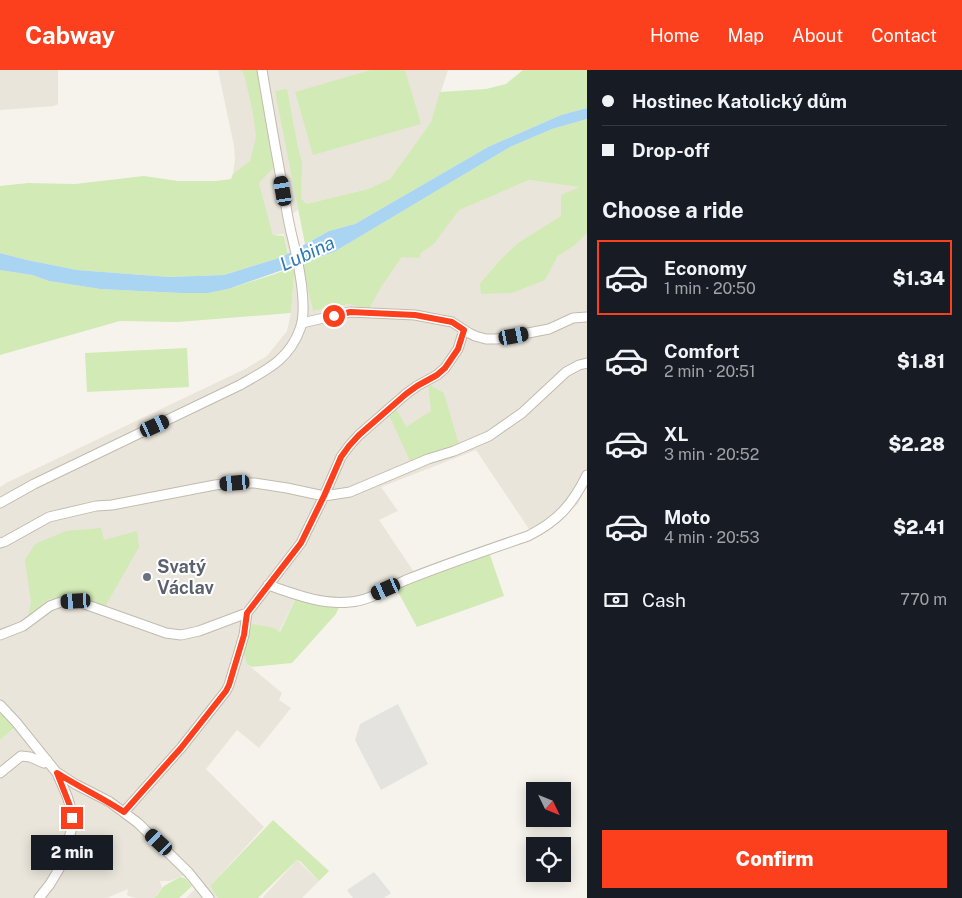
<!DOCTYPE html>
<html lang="en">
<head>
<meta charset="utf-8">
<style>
  body { margin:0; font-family:"Public Sans",sans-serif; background:#242831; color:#f1f3f6; height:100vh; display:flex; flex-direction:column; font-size:19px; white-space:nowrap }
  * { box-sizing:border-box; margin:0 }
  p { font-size:16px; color:#9ea1a6 }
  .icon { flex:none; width:28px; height:28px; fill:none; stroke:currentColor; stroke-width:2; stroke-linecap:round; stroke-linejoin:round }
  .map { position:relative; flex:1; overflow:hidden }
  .sheet { display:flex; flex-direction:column; background:#171b24; width:375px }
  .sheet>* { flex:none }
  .guide { display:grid; align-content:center; height:110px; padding:0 15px; background:#171b24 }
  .needle { width:32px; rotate:133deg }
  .controls { position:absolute; left:526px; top:712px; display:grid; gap:10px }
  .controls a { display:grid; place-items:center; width:45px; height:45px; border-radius:0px; background:#171b24; box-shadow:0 2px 12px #0003; font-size:25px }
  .end { position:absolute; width:22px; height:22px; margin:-11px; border:6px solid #fc3f1d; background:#fff; box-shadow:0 0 0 2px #fff }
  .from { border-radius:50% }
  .bubble { position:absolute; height:35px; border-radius:0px; background:#171b24; box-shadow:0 2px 12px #0003; font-size:16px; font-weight:800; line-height:35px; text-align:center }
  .car { position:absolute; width:15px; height:30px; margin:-15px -8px; border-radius:6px; box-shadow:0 0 4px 1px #0007; background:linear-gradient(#222 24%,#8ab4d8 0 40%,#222 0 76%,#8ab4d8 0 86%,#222 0) }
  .guide b { display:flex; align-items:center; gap:18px; height:48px; font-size:19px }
  .guide b+b { border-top:1px solid #363941 }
  .guide i { width:12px; height:12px; background:#f1f3f6 }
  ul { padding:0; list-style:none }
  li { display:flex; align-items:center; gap:15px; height:75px; margin:0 10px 8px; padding:0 5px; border:2px solid transparent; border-radius:0px }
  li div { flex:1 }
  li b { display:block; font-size:19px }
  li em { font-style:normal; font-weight:800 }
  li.active { border-color:#fc3f1d }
  li>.icon { width:45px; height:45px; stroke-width:1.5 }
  h2 { padding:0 15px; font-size:22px; line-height:60px }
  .pay { display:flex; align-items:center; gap:12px; height:55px; padding:0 15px; font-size:19px }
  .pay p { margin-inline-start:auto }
  .cta { display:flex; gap:10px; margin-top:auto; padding:10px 15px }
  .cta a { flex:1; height:58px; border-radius:0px; background:#fc3f1d; color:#fff; font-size:20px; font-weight:800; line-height:58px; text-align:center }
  header { display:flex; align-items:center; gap:30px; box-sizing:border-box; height:70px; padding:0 25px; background:#fc3f1d; color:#fff }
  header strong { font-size:24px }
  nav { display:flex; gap:28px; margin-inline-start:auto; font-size:18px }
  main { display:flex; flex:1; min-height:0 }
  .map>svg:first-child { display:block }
  .residential { fill:#eae5da }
  .green { fill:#d2eab5 }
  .parking { fill:#e5e3e0 }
  .water { fill:#a9d4f2 }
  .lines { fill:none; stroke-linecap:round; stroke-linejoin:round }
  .minor-casing { stroke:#c2bbae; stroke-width:11 }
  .minor { stroke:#fff; stroke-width:9 }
  .route { stroke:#fc3f1d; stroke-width:6 }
  .worship-dot { fill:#6b7280; stroke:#fff; stroke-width:2 }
  .labels { text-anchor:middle; stroke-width:4; stroke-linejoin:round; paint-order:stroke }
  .worship-label { font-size:18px; font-weight:bold; fill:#5b616d; stroke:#fff; text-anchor:start }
  .water-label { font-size:19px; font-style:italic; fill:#2e7ab2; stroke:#fff }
</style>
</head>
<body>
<header>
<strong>Cabway</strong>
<nav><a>Home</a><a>Map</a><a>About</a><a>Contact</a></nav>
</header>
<main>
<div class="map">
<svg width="587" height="828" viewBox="0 0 587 828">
  <rect width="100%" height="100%" fill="#f6f3ec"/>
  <path class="residential" d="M0,0H58V34L54,36L0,40Z
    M218,0H448L431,52L390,109L368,119L306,134L292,144L313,241L350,234L358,237L369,239L382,216L402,187L421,183L434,174L458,140L529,110L581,116L561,146L519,172L502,188L480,213L545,210L558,186L574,176L587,163V414L578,434L533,465L476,380L381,417L398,441L379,450L418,508L361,534L332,537L296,528L279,562L252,554L241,574L247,594L282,623L279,630L291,638L259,678L237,660L206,699L264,757L210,816L218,828H186L195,819L185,805L170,811H160L162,818L154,828H135L127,825L128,819L107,828H0V670L14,658L0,643V417L6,413L245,299L267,286L287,261L291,243L294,206L284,164L273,165L258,110L232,109L233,104L235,89L234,76Z
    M297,790L319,811L302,828H263V827Z"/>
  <path class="green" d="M240,0H257L275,96L259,113L273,165L284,166L288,184L282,187L224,205L169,207L77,200L27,190L0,183V116L28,113L75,114L144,106L178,111H216L231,109L233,104L250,91L256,67L253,43L244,4Z
    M371,0H405L421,54L313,85L295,22Z
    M523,0H587V38L561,45L488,77L355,154L329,161L305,174L275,21L287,19L298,78L302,92L301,128L306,134L368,119L390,109L431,52L440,22L486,19L506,14Z
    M587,49V163L574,176L558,186L545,210L512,223L481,224L480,213L502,188L519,172L561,146V125L580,117L529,110L459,140L434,174L421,183L419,188L402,187L382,216L369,239H360L358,237L350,234L313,241L304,202L294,206L291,243L178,252L120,251L0,285V200L32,205L49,211L100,219L180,223H208L228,219L275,204L334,182L510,77L552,59Z
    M187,278L189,317L87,322L85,283Z
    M428,314L444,323L459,375L427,384L410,391L389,345L396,338L406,357L431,341Z
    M101,458L104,470L137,461L139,477L106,535L105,539L79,529H49L28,546L31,532L25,490L35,474L66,461Z
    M489,482L504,526L417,557L396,518Z
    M296,528L332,537H339L336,544L292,593L252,597L247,594L241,574L252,554L274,558L280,562Z
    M0,643L14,658L0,670Z
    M273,750L329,801L319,811L301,792L297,790L258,828H218L210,816Z
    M180,807L185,808L192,816L179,828H154L157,825L164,816Z"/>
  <path class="parking" d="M398,634L428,694L381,720L355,670L360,654Z
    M374,802L391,823L384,828H353L347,820Z"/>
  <path class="water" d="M587,38V49L552,59L510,77L334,182L228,219L208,223H180L100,219L49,211L32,205L0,200V183L27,190L77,200L169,207L224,205L282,187L329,161L355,154L488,77L561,45Z"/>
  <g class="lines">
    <defs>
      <path id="minor" d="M302,253L350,242L415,245L452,252L469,263L475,266L486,269H497L549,259L573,248L587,247
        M0,433L34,414L240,315C266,300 289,290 300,259C309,236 297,186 291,162C288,149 286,137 284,124C276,83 269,41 262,0
        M0,473L4,472L49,447L96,436L112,435L215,415L235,413H254L287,418L324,426L350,422L428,389L454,381L489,366L522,343L566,302L579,295L587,293
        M268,515C295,524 321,535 350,532C369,531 388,518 406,510C446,494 487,480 528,466C558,451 572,435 587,405
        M0,565L23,556L50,536L61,532L76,531L166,563L181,565L199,561L247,543
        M0,635L16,652L57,703L67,726L72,742V758L59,799L50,814L39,828
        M0,703L21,686L30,687L44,693L47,690
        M58,703L75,714L110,732L138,753L189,803L209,828
        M124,742L181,678L226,621L229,615L244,565L247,543L301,473L324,426L341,387L349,376L359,365L406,324L417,316L437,305L445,298L458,279L464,260"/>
    </defs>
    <use href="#minor" class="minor-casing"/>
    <use href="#minor" class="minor"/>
  </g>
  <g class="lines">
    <path class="route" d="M72,748L70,736L57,703C79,717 103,728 124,742L181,678L226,621L229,615L244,565L247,543L301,473L324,426L341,387L349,376L359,365L406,324L417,316L437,305L445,298L458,279L464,260L452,252L415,245L350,242L334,246"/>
  </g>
  <circle class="worship-dot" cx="147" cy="507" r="5"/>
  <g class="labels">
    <g class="worship-label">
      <text x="157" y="503">Svatý<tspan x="157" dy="21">Václav</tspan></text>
    </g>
    <g class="water-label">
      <text transform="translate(307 183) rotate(-25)" y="7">Lubina</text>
    </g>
  </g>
</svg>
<div class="controls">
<a><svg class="needle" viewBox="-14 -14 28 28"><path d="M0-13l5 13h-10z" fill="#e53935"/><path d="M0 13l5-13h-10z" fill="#9ea1a6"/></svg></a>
<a><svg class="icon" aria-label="locate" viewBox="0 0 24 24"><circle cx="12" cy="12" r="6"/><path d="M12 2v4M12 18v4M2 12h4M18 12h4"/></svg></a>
</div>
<i class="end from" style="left:334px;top:246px"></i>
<i class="end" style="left:72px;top:748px"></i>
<div class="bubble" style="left:31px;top:765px;width:82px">2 min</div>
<i class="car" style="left:283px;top:121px;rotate:350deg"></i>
<i class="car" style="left:514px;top:266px;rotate:79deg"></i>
<i class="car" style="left:155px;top:356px;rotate:65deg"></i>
<i class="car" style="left:235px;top:413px;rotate:265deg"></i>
<i class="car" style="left:386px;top:519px;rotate:246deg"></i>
<i class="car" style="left:76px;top:531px;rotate:267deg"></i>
<i class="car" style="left:159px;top:772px;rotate:313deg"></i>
</div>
<section class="sheet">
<div class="guide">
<b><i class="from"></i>Hostinec Katolický dům</b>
<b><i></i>Drop-off</b>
</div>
<h2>Choose a ride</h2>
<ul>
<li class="active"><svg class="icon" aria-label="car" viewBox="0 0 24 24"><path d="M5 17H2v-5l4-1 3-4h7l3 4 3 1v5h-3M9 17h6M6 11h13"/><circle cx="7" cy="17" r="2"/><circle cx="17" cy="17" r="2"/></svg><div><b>Economy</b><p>1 min · 20:50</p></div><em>$1.34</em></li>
<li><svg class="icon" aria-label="car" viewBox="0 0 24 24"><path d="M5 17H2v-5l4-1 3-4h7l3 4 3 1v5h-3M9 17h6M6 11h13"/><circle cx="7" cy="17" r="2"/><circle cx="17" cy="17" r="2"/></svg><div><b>Comfort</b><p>2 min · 20:51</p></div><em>$1.81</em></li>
<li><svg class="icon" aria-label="car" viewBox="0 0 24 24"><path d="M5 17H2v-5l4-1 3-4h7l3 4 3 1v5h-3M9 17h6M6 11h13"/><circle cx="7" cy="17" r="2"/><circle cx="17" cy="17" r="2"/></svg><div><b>XL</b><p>3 min · 20:52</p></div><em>$2.28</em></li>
<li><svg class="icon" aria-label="car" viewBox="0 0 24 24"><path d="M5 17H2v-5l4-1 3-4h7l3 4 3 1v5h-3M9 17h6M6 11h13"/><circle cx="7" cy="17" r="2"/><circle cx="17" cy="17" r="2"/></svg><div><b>Moto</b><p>4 min · 20:53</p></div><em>$2.41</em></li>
</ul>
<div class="pay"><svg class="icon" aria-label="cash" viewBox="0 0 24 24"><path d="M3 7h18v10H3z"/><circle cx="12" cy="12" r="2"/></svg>Cash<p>770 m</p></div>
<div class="cta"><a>Confirm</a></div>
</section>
</main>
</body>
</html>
